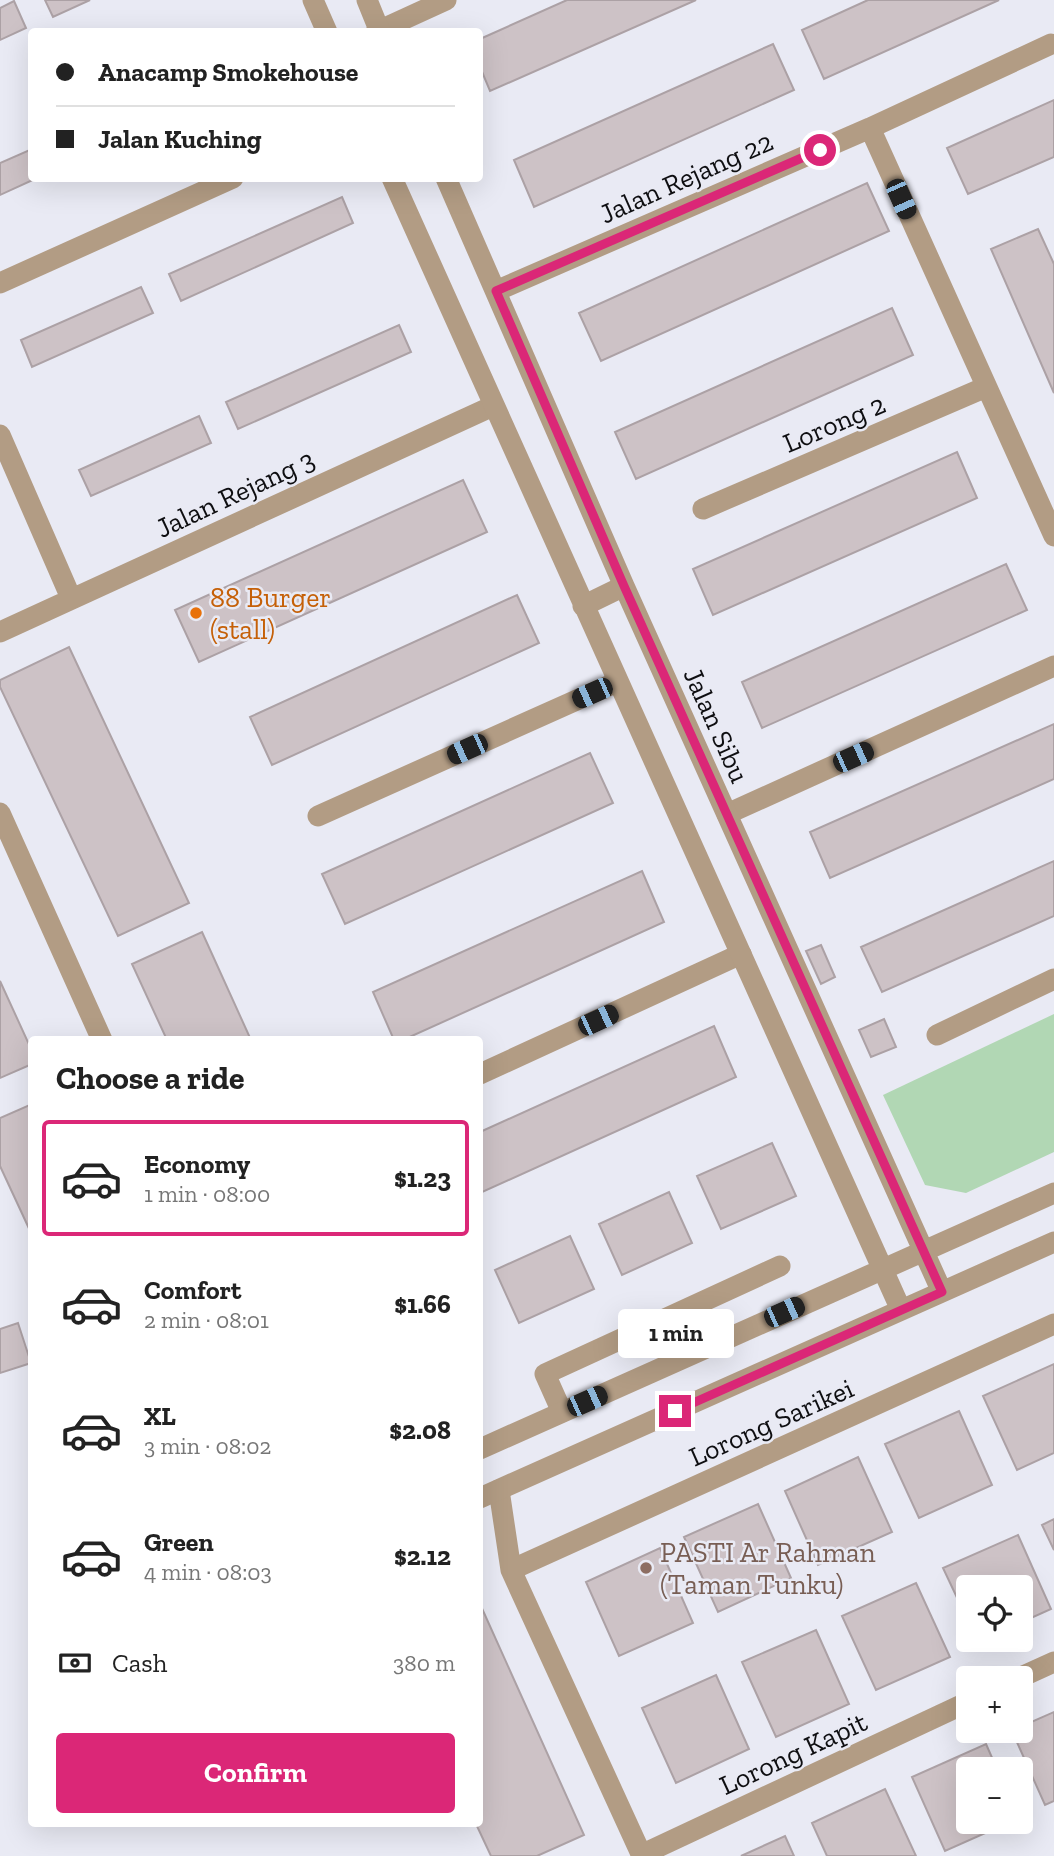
<!DOCTYPE html>
<html lang="en">
<head>
<meta charset="utf-8">
<style>
  body { margin:0; font-family:"Zilla Slab",serif; background:#f2f2f2; color:#222; height:100vh; display:flex; flex-direction:column; font-size:26px; white-space:nowrap }
  * { box-sizing:border-box; margin:0 }
  p { font-size:23px; color:#767676 }
  .icon { flex:none; width:38px; height:38px; fill:none; stroke:currentColor; stroke-width:2; stroke-linecap:round; stroke-linejoin:round }
  .map { position:relative; flex:1; overflow:hidden }
  .sheet { position:absolute; left:28px; top:1036px; width:455px; height:791px; display:flex; flex-direction:column; background:#fff; border-radius:7px; box-shadow:0 7px 28px #0002 }
  .sheet>* { flex:none }
  .guide { position:absolute; left:28px; top:28px; width:455px; height:154px; border-radius:7px; box-shadow:0 7px 28px #0002; display:grid; align-content:center; height:154px; padding:0 28px; background:#fff }
  .buttons { position:absolute; left:956px; top:1575px; display:grid; gap:14px }
  .buttons a { display:grid; place-items:center; width:77px; height:77px; border-radius:7px; background:#fff; box-shadow:0 7px 28px #0002; font-size:35px }
  .end { position:absolute; width:32px; height:32px; margin:-16px; border:9px solid #db2777; background:#fff; box-shadow:0 0 0 4px #fff }
  .from { border-radius:50% }
  .bubble { position:absolute; height:49px; border-radius:7px; background:#fff; box-shadow:0 7px 28px #0002; font-size:23px; font-weight:700; line-height:49px; text-align:center }
  .car { position:absolute; width:21px; height:42px; margin:-21px -10px; border-radius:9px; box-shadow:0 0 5px 2px #0007; background:linear-gradient(#222 24%,#8ab4d8 0 40%,#222 0 76%,#8ab4d8 0 86%,#222 0) }
  .guide b { display:flex; align-items:center; gap:24px; height:66px; font-size:26px }
  .guide b+b { border-top:2px solid #e0e0e0 }
  .guide i { width:18px; height:18px; background:#222 }
  ul { padding:0; list-style:none }
  li { display:flex; align-items:center; gap:21px; height:116px; margin:0 14px 10px; padding:0 14px; border:4px solid transparent; border-radius:7px }
  li div { flex:1 }
  li b { display:block; font-size:26px }
  li em { font-style:normal; font-weight:700 }
  li.active { border-color:#db2777 }
  li>.icon { width:63px; height:63px; stroke-width:1.5 }
  h2 { padding:0 28px; font-size:32px; line-height:84px }
  .pay { display:flex; align-items:center; gap:18px; height:77px; padding:0 28px; font-size:26px }
  .pay p { margin-inline-start:auto }
  .action { display:flex; gap:14px; margin-top:auto; padding:14px 28px }
  .action a { flex:1; height:80px; border-radius:7px; background:#db2777; color:#fff; font-size:28px; font-weight:700; line-height:80px; text-align:center }
  .map>svg:first-child { display:block }
  .green { fill:#b1d7b4 }
  .building { fill:#cdc2c6; stroke:#aca1a5; stroke-width:2 }
  .lines { fill:none; stroke-linecap:round; stroke-linejoin:round }
  .minor { stroke:#b29c84; stroke-width:21 }
  .tertiary { stroke:#b29c84; stroke-width:21 }
  .route { stroke:#db2777; stroke-width:9 }
  .food-dot { fill:#e8710a; stroke:#e9eaf4; stroke-width:2.5 }
  .education-dot { fill:#8d6e63; stroke:#e9eaf4; stroke-width:2.5 }
  .labels { text-anchor:middle; stroke-width:5; stroke-linejoin:round; paint-order:stroke }
  .street-label { font-size:28px; fill:#0e0e11; stroke:#e9eaf4 }
  .food-label { font-size:28px; fill:#c56008; stroke:#e9eaf4; text-anchor:start }
  .education-label { font-size:28px; fill:#785e54; stroke:#e9eaf4; text-anchor:start }
</style>
</head>
<body>
<div class="map">
<svg width="1054" height="1856" viewBox="0 0 1054 1856">
  <rect width="100%" height="100%" fill="#e9eaf4"/>
  <path class="green" d="M1054,1014V1152L966,1193L925,1185L883,1095Z"/>
  <path class="building" d="M45,0H90L53,17Z
    M567,0H696L490,91L480,67V39Z
    M868,0H999L824,79L802,30Z
    M14,1L26,28L0,40V8Z
    M773,44L794,90L534,207L514,160Z
    M1054,100V157L968,194L947,148Z
    M32,149V178H37L0,195V163Z
    M867,183L889,231L601,361L579,313Z
    M342,197L353,223L181,301L169,274Z
    M1038,229L1054,264V393L991,249Z
    M141,287L153,313L32,367L21,340Z
    M892,308L913,355L636,479L615,432Z
    M399,325L411,352L238,429L226,402Z
    M199,416L211,443L91,496L79,470Z
    M957,452L977,498L713,615L693,569Z
    M463,480L487,532L199,662L175,610Z
    M1006,564L1027,610L762,728L742,682Z
    M517,595L539,643L272,765L250,717Z
    M69,647L189,903L118,936L0,687V680Z
    M1054,724V779L830,878L810,832Z
    M590,753L613,803L345,924L322,874Z
    M1054,861V916L882,992L861,947Z
    M642,871L664,922L403,1040H394L373,992Z
    M202,932L251,1040H167L132,964Z
    M821,945L835,977L821,984L806,951Z
    M0,981L32,1051V1064L0,1078Z
    M884,1019L896,1047L871,1057L859,1030Z
    M714,1026L736,1077L480,1193V1132Z
    M32,1104V1235L0,1166V1118Z
    M772,1143L796,1196L721,1229L697,1176Z
    M669,1192L692,1243L622,1275L599,1224Z
    M570,1236L594,1289L519,1323L495,1270Z
    M18,1323L31,1363L0,1373V1329Z
    M1054,1364V1453L1017,1470L983,1396Z
    M959,1411L992,1485L919,1518L885,1444Z
    M858,1457L892,1532L818,1565L785,1491Z
    M758,1504L791,1578L718,1612L684,1537Z
    M1054,1519V1550L1042,1525Z
    M1018,1535L1051,1609L1020,1623V1587H968V1621L943,1568Z
    M660,1548L693,1623L619,1656L586,1582Z
    M916,1583L950,1657L876,1690L842,1616Z
    M480,1604L584,1835L537,1856H491L476,1824H480Z
    M816,1630L849,1704L776,1737L742,1662Z
    M716,1675L749,1749L676,1783L642,1708Z
    M1054,1712V1801L1045,1805L1012,1731H1020V1727Z
    M986,1744L997,1769H968V1822H1010L945,1851L912,1777Z
    M885,1789L916,1856H827L812,1823Z
    M785,1836L794,1856H741Z"/>
  <g class="lines">
    <path class="minor" d="M376,32L446,0
      M870,128L1054,536
      M0,283L233,178
      M496,291L870,128L1051,44
      M0,435L71,598
      M703,509L986,387
      M0,632L493,406
      M0,813L102,1040
      M727,814L1054,666
      M318,816L617,682
      M937,1035L1054,979
      M480,1074L741,954
      M562,1412L545,1374L780,1266
      M499,1490L511,1570L642,1856
      M511,1570L1054,1324
      M1019,1678L1054,1662
      M641,1855L968,1702"/>
    <path class="tertiary" d="M313,0L327,32
      M367,0L380,32
      M392,178L901,1310
      M446,178L624,586L942,1292
      M583,606L624,586
      M480,1449L1054,1193
      M480,1498L1054,1242"/>
  </g>
  <g class="lines">
    <path class="route" d="M675,1411L942,1292L624,586L496,291L820,150"/>
  </g>
  <circle class="food-dot" cx="196" cy="613" r="7"/>
  <circle class="education-dot" cx="646" cy="1568" r="7"/>
  <g class="labels">
    <g class="street-label">
      <text transform="translate(686 177) rotate(-24)" y="10">Jalan Rejang 22</text>
      <text transform="translate(834 423) rotate(-23)" y="10">Lorong 2</text>
      <text transform="translate(235 493) rotate(-25)" y="10">Jalan Rejang 3</text>
      <text transform="translate(717 725) rotate(66)" y="10">Jalan Sibu</text>
      <text transform="translate(771 1422) rotate(-24)" y="10">Lorong Sarikei</text>
      <text transform="translate(793 1753) rotate(-25)" y="10">Lorong Kapit</text>
    </g>
    <g class="food-label">
      <text x="210" y="607">88 Burger<tspan x="210" dy="32">(stall)</tspan></text>
    </g>
    <g class="education-label">
      <text x="660" y="1562">PASTI Ar Rahman<tspan x="660" dy="32">(Taman Tunku)</tspan></text>
    </g>
  </g>
</svg>
<div class="buttons">
<a><svg class="icon" aria-label="locate" viewBox="0 0 24 24"><circle cx="12" cy="12" r="6"/><path d="M12 2v4M12 18v4M2 12h4M18 12h4"/></svg></a>
<a>+</a>
<a>−</a>
</div>
<i class="end from" style="left:820px;top:150px"></i>
<i class="end" style="left:675px;top:1411px"></i>
<div class="bubble" style="left:618px;top:1309px;width:116px">1 min</div>
<i class="car" style="left:901px;top:199px;rotate:156deg"></i>
<i class="car" style="left:592px;top:693px;rotate:246deg"></i>
<i class="car" style="left:467px;top:749px;rotate:246deg"></i>
<i class="car" style="left:853px;top:757px;rotate:66deg"></i>
<i class="car" style="left:598px;top:1020px;rotate:65deg"></i>
<i class="car" style="left:784px;top:1312px;rotate:66deg"></i>
<i class="car" style="left:587px;top:1401px;rotate:66deg"></i>
<div class="guide">
<b><i class="from"></i>Anacamp Smokehouse</b>
<b><i></i>Jalan Kuching</b>
</div>
<section class="sheet">
<h2>Choose a ride</h2>
<ul>
<li class="active"><svg class="icon" aria-label="car" viewBox="0 0 24 24"><path d="M5 17H2v-5l4-1 3-4h7l3 4 3 1v5h-3M9 17h6M6 11h13"/><circle cx="7" cy="17" r="2"/><circle cx="17" cy="17" r="2"/></svg><div><b>Economy</b><p>1 min · 08:00</p></div><em>$1.23</em></li>
<li><svg class="icon" aria-label="car" viewBox="0 0 24 24"><path d="M5 17H2v-5l4-1 3-4h7l3 4 3 1v5h-3M9 17h6M6 11h13"/><circle cx="7" cy="17" r="2"/><circle cx="17" cy="17" r="2"/></svg><div><b>Comfort</b><p>2 min · 08:01</p></div><em>$1.66</em></li>
<li><svg class="icon" aria-label="car" viewBox="0 0 24 24"><path d="M5 17H2v-5l4-1 3-4h7l3 4 3 1v5h-3M9 17h6M6 11h13"/><circle cx="7" cy="17" r="2"/><circle cx="17" cy="17" r="2"/></svg><div><b>XL</b><p>3 min · 08:02</p></div><em>$2.08</em></li>
<li><svg class="icon" aria-label="car" viewBox="0 0 24 24"><path d="M5 17H2v-5l4-1 3-4h7l3 4 3 1v5h-3M9 17h6M6 11h13"/><circle cx="7" cy="17" r="2"/><circle cx="17" cy="17" r="2"/></svg><div><b>Green</b><p>4 min · 08:03</p></div><em>$2.12</em></li>
</ul>
<div class="pay"><svg class="icon" aria-label="cash" viewBox="0 0 24 24"><path d="M3 7h18v10H3z"/><circle cx="12" cy="12" r="2"/></svg>Cash<p>380 m</p></div>
<div class="action"><a>Confirm</a></div>
</section>
</div>
</body>
</html>
